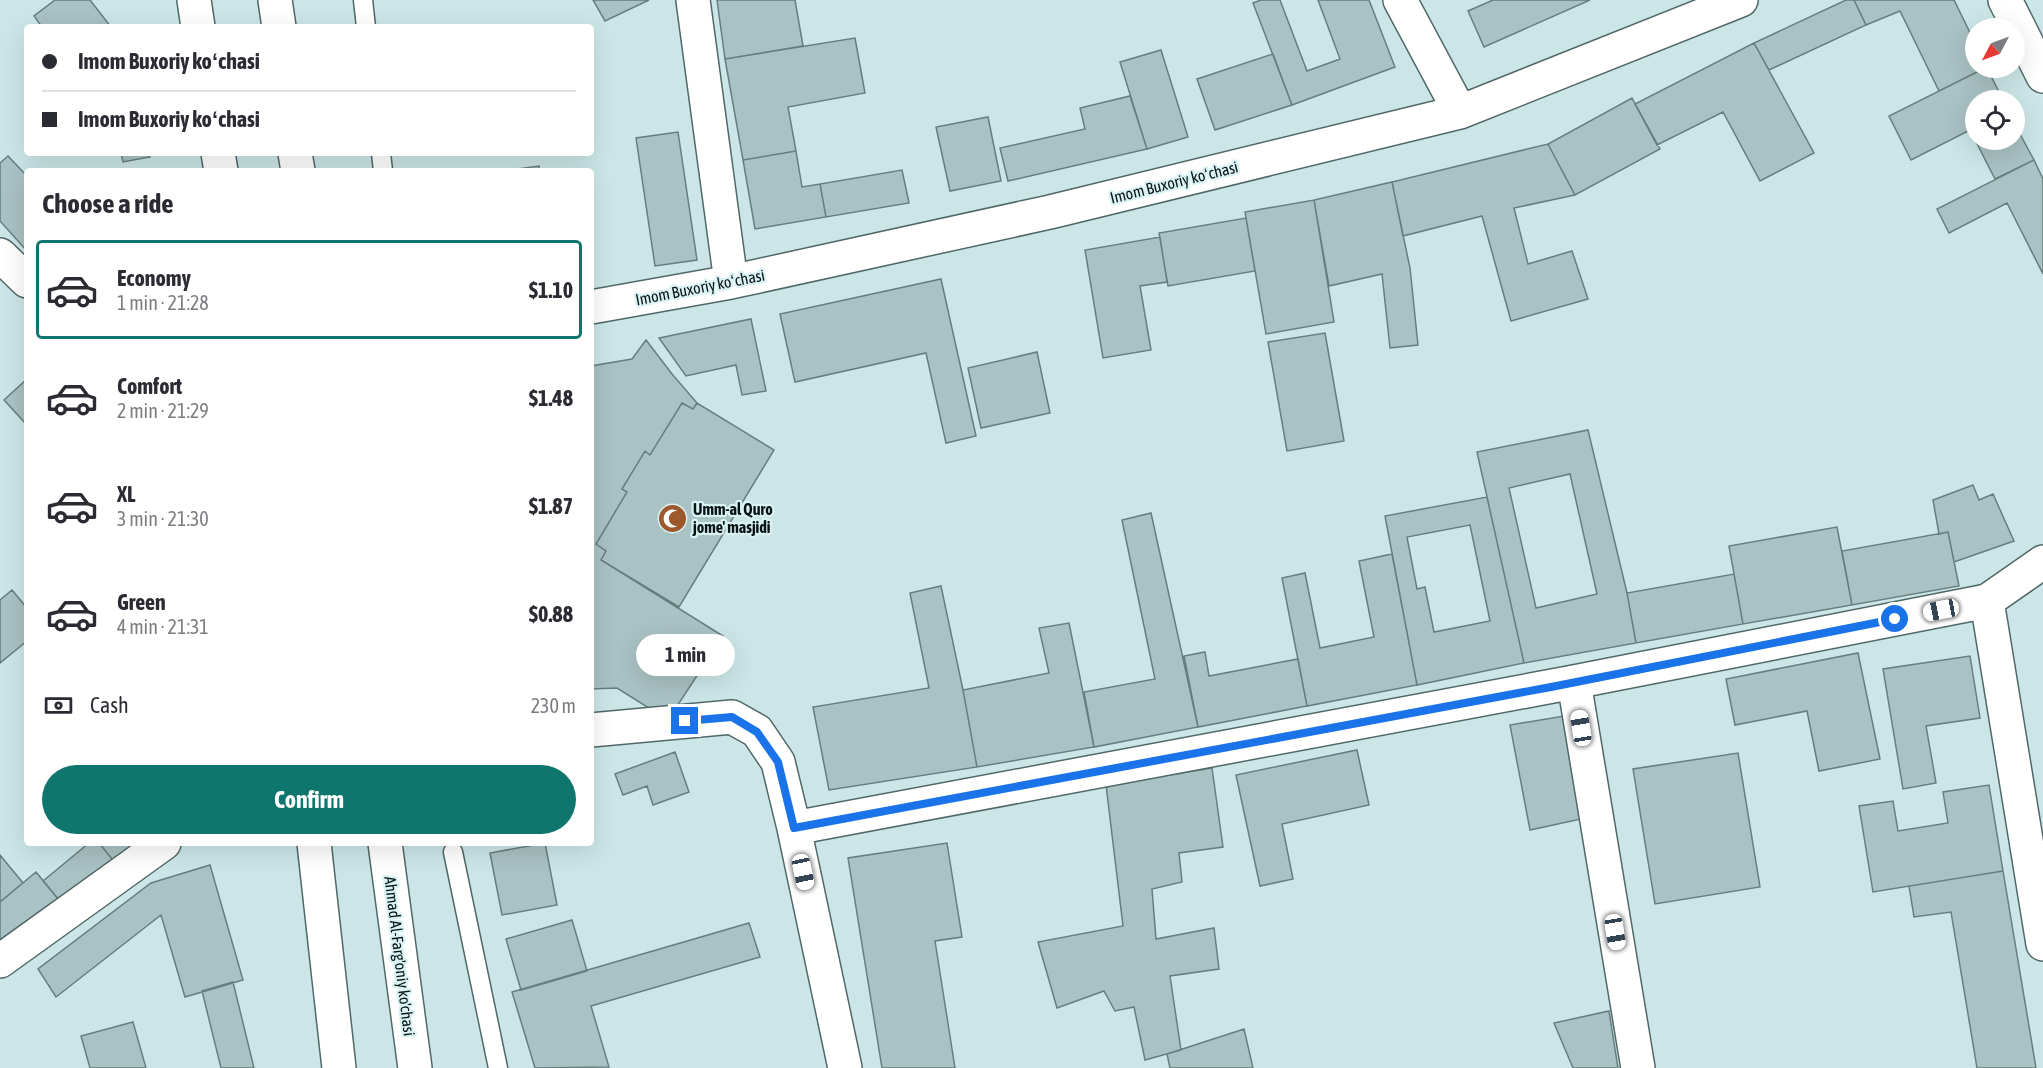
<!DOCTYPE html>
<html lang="en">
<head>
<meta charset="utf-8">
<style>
  body { margin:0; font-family:"Asap Condensed",sans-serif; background:#f7f7f7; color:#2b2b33; height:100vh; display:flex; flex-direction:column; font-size:22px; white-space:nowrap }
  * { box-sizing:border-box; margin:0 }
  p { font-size:20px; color:#7c7c81 }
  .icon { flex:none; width:33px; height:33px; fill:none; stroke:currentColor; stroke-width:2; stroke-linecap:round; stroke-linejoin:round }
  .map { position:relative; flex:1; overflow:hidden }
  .panel { position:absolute; left:24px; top:168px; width:570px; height:678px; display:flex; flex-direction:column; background:#fff; border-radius:6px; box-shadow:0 6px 24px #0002 }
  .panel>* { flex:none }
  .top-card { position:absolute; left:24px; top:24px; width:570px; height:132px; border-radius:6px; box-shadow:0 6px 24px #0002; display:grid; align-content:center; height:132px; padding:0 18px; background:#fff }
  .needle { width:39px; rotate:229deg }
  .fabs { position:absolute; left:1965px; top:18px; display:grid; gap:12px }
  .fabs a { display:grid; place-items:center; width:60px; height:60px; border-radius:50%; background:#fff; box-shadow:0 6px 24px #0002; font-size:30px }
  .end { position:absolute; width:27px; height:27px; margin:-14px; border:8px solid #1a73e8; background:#fff; box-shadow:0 0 0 3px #fff }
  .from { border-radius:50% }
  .bubble { position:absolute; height:42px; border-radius:21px; background:#fff; box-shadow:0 6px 24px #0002; font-size:20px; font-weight:700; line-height:42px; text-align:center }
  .car { position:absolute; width:18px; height:36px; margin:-18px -9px; border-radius:8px; box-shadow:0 0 4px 2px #0007; background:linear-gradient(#fff 24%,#345 0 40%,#fff 0 76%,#345 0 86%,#fff 0) }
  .top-card b { display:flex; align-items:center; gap:21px; height:57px; font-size:22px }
  .top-card b+b { border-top:2px solid #e1e1e2 }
  .top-card i { width:15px; height:15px; background:#2b2b33 }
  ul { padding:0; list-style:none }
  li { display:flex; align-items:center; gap:18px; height:99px; margin:0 12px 9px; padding:0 6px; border:3px solid transparent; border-radius:6px }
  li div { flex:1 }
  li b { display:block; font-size:22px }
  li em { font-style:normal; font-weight:700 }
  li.current { border-color:#0f766e }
  li>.icon { width:54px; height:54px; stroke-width:1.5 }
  h2 { padding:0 18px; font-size:27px; line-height:72px }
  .pay { display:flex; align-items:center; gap:15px; height:66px; padding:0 18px; font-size:22px }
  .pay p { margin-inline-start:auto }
  .cta { display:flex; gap:12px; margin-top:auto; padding:12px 18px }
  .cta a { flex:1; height:69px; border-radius:36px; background:#0f766e; color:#fff; font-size:24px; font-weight:700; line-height:69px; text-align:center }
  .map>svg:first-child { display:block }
  .building { fill:#a9c2c3; stroke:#677e7f; stroke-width:1.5; fill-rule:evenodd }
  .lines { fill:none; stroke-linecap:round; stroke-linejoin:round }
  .service-casing { stroke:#516868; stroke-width:21 }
  .minor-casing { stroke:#516868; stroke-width:36 }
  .trunk-casing { stroke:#516868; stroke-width:36 }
  .service { stroke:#fff; stroke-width:18 }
  .minor { stroke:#fff; stroke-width:33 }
  .trunk { stroke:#fff; stroke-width:33 }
  .route { stroke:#1a73e8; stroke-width:8 }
  .labels { text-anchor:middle; stroke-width:4.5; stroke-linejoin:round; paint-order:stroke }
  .street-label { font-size:16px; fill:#091313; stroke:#d9f3f4 }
  .poi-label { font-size:16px; font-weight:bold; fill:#091313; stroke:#d9f3f4; text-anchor:start }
</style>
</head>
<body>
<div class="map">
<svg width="2043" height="1068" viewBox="0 0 2043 1068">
  <rect width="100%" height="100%" fill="#cce6e7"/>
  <path class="building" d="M55,0H90L111,27H42L34,16Z
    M593,0H649L605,21Z
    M717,0H795L803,46L725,59Z
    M1261,0H1280L1307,71L1340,59L1318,0H1369L1395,67L1292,105L1253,3Z
    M1493,0H1590L1484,47L1468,11Z
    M1846,0H1854L1866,25L1769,70L1754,43Z
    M1854,0H1954L1976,45V68H1985L1939,91L1900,11L1866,25Z
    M855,38L865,93L788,107L796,151L743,160L725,59Z
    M1754,43L1814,153L1760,181L1723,112L1657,145L1635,104Z
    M1161,50L1188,137L1147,149L1120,62Z
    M1273,54L1292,105L1215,130L1197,79Z
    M1985,68H1987L2003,100H1976V140H2014V123L2034,160L1995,179L1970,130L1911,160L1889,116Z
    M1130,96L1147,149L1008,181L1000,148L1085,129L1080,108Z
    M1632,98L1660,149L1575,195L1548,144Z
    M988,117L1001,181L950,191L936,127Z
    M678,132L697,260L655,266L636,138Z
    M1548,144L1575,195L1514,208L1528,264L1572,251L1588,299L1511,321L1482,216L1403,236L1392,182Z
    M796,151L802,187L820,184L826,217L755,229L743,160Z
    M121,153H149L150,157L123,162Z
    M8,156L27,176V251L0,221V163Z
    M2034,160L2043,179V274L2007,203L1949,233L1937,209Z
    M539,166V171H502Z
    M902,170L909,203L826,217L820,184Z
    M1392,182L1410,268L1418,345L1390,348L1382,274L1329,286L1314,200Z
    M1314,200L1334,322L1266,334L1245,212Z
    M1246,218L1255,271L1168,286L1159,233Z
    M1160,237L1167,282L1140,286L1151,350L1103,358L1085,250Z
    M941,279L976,436L946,443L926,353L795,382L780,314Z
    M751,319L766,391L742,395L736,365L686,376L659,338Z
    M1325,333L1344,441L1287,451L1268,342Z
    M646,340L672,374L697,403L693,409L682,403L650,455L645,451L622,489L627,492L596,544L606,551L601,560L723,636L668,720L617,688L591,689V366L632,359Z
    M1037,352L1050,413L981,428L968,368Z
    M27,379V425L4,400Z
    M682,403L693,409L697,403L774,450L679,607L601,560L606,551L596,544L627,492L622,489L645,451L650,455Z
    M1588,430L1627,593L1636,643L1524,663L1477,452ZM1570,474L1597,594L1536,608L1509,488Z
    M1973,485L1979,500L1993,494L2014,541L1954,562L1948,532L1939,534L1933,500Z
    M1487,497L1524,663L1417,685L1385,516ZM1470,525L1490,621L1434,632L1425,587L1417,589L1407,537Z
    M1151,513L1198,727L1094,747L1084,692L1155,679L1122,520Z
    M1837,527L1852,605L1743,624L1729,546Z
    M1948,532L1959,586L1852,605L1842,551Z
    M1392,554L1417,685L1307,706L1282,578L1305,573L1320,648L1374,637L1359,561Z
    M1734,574L1743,624L1636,643L1627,593Z
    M941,586L963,690L977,767L829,790L813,707L929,688L910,593Z
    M12,590L27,608V641L0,663V600Z
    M1069,623L1094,747L977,767L963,690L1049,673L1039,628Z
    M1205,652L1209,676L1298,659L1307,706L1198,727L1184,656Z
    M1858,653L1880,759L1819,771L1807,711L1735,725L1726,679Z
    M1970,656L1980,718L1926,726L1936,783L1903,789L1883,669Z
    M1564,716L1581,819L1530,830L1510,725Z
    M1357,750L1369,805L1282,824L1293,879L1260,886L1236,775Z
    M675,752L689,792L653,805L647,786L623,795L615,774Z
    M1738,753L1760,887L1655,904L1633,769Z
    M1212,768L1223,847L1179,853L1182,882L1152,889L1156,939L1214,928L1219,969L1170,976L1181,1050L1145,1060L1134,1007L1115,1011L1104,991L1057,1008L1038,942L1123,926L1106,785Z
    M1989,785L2003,871L1873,892L1859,806L1893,801L1898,831L1948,823L1943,792Z
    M89,843H99L116,864L64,906L43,881Z
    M99,843H146L116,864Z
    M545,843L557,905L502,915L490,853Z
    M947,843L962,937L935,941L955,1068H882L848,858Z
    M0,855L23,883L0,902Z
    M210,865L243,980L185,997L161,915L56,997L38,969L151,883Z
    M2003,871L2036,1068H1977L1951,912L1914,917L1909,886Z
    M36,872L64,906L0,957V902Z
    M572,920L587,971L521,990L506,939Z
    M749,923L760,957L591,1006L609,1067L535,1068L512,992Z
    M233,982L254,1068H221L202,991Z
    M1609,1011L1618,1068H1573L1554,1023Z
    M133,1022L146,1068H90L81,1036Z
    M1244,1029L1253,1068H1170L1167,1054Z"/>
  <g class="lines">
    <defs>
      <path id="service" d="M363,0L366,27
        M381,153L383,171
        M453,852L498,1068"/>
      <path id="minor" d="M693,0L731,282
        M1400,0L1460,112
        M2005,0L2043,76
        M0,255L27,281
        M591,307L731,282L1050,212L1460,112L1741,0
        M1987,601L2043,944
        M1574,682L1638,1068
        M591,730L732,717L757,731L778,762L794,828L1574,682L1987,601L2043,562
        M794,828L845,1068
        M0,961L164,843"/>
      <path id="trunk" d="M194,0L198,27
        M275,0L279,27
        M218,153L221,171
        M295,153L298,171
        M314,843L339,1068
        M385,843L415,1068"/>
    </defs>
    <use href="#service" class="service-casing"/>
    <use href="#minor" class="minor-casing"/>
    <use href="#trunk" class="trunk-casing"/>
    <use href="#service" class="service"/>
    <use href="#minor" class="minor"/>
    <use href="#trunk" class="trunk"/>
  </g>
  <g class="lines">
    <path class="route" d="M685,721L732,717L757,732L778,762L794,828L1551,687L1895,619"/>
  </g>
  <defs>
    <symbol id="mosque-disc" viewBox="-11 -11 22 22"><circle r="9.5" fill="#9e582d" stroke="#d9f3f4"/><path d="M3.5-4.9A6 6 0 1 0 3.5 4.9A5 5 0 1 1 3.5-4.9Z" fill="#fff"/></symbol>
  </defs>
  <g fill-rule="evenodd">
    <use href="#mosque-disc" x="656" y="502" width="33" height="33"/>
  </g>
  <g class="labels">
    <g class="street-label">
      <text transform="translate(1174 182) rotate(-14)" y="6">Imom Buxoriy koʻchasi</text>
      <text transform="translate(700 287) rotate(-11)" y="6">Imom Buxoriy koʻchasi</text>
      <text transform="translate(400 956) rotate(83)" y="6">Ahmad Al-Farg'oniy ko'chasi</text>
    </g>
    <g class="poi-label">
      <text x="693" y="515">Umm-al Quro<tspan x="693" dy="18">jome' masjidi</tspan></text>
    </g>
  </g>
</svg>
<div class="fabs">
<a><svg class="needle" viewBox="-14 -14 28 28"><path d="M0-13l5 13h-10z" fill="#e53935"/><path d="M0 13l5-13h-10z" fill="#7c7c81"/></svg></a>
<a><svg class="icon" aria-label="locate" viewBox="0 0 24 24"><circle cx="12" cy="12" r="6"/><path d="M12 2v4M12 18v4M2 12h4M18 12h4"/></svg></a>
</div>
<i class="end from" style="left:1895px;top:619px"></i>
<i class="end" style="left:685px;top:721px"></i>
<div class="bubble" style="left:636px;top:634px;width:99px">1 min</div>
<i class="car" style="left:1941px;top:610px;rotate:259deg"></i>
<i class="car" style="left:1581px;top:728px;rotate:351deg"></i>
<i class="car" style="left:803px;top:872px;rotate:168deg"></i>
<i class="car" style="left:1615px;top:932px;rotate:171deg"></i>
<div class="top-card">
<b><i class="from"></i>Imom Buxoriy koʻchasi</b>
<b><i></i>Imom Buxoriy koʻchasi</b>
</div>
<section class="panel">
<h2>Choose a ride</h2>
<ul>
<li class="current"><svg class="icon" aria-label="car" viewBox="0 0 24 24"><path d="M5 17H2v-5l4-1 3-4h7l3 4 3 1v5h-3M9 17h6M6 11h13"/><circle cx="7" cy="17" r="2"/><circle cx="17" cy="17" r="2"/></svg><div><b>Economy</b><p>1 min · 21:28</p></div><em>$1.10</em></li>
<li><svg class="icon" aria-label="car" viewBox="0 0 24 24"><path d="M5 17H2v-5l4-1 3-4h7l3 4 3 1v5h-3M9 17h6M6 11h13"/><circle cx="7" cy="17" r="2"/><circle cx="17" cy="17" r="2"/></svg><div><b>Comfort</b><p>2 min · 21:29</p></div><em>$1.48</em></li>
<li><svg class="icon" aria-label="car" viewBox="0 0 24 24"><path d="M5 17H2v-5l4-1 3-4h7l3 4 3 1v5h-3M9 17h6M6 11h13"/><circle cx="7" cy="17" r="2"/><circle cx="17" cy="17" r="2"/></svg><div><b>XL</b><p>3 min · 21:30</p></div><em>$1.87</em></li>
<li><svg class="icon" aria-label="car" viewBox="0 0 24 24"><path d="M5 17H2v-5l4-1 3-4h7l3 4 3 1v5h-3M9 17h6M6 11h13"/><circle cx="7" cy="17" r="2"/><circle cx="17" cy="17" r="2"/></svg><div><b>Green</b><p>4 min · 21:31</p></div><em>$0.88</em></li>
</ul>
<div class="pay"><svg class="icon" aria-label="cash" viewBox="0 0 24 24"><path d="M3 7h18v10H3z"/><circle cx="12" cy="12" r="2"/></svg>Cash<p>230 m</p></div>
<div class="cta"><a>Confirm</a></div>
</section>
</div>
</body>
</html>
